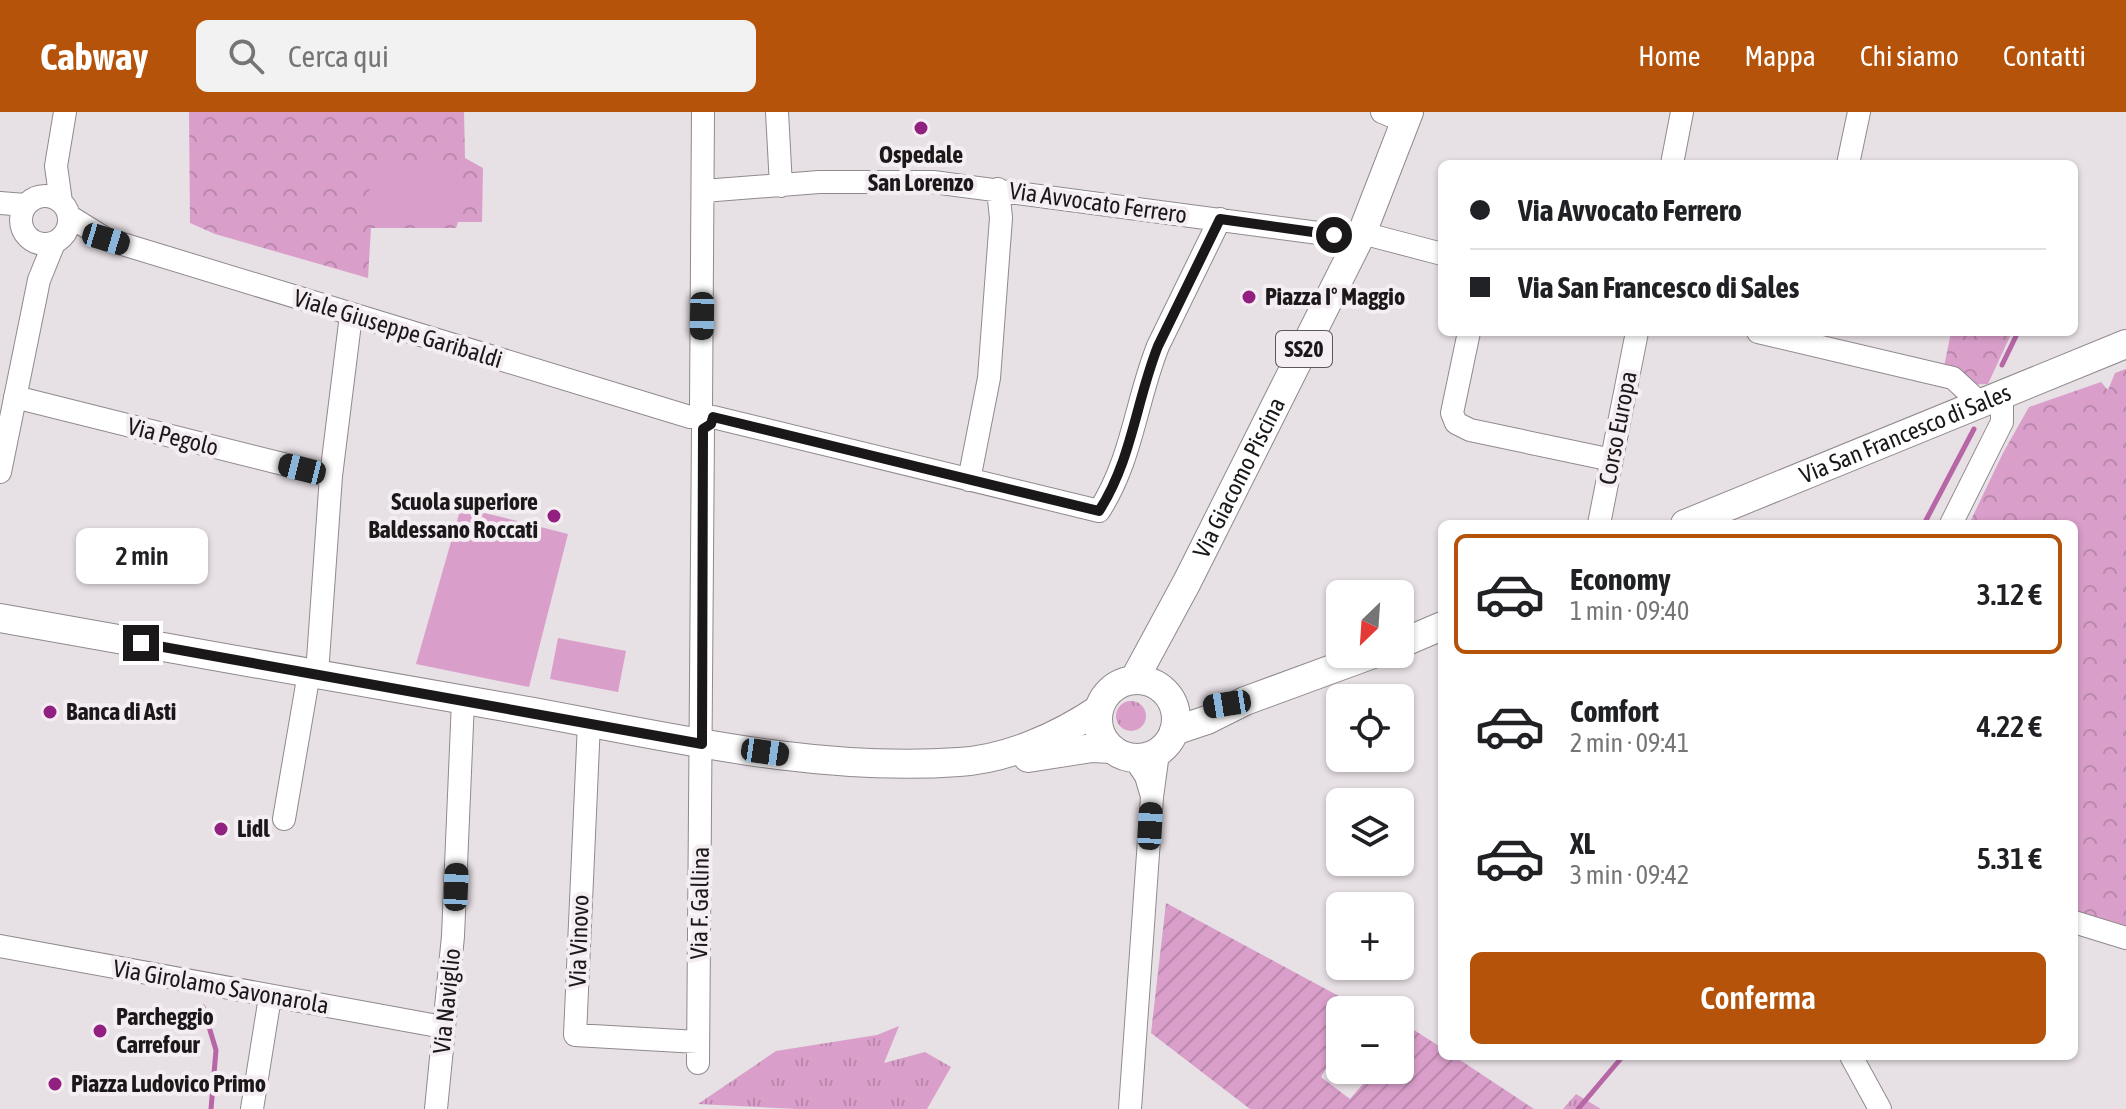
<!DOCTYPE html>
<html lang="it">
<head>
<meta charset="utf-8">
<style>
  body { margin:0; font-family:"Asap Condensed",sans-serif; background:#f2f2f2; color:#202124; height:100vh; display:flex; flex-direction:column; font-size:30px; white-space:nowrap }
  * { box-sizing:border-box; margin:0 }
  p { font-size:26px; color:#757577 }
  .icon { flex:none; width:44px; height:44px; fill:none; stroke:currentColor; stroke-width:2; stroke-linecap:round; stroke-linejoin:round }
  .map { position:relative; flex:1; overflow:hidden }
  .panel { position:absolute; left:1438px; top:408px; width:640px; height:540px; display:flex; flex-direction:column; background:#fff; border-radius:12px; box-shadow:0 2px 6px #0004 }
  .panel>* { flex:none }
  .guide { position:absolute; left:1438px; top:48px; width:640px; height:176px; border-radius:12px; box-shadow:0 2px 6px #0004; display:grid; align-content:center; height:176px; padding:0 32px; background:#fff }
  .needle { width:52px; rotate:205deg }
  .tools { position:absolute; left:1326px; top:468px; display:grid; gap:16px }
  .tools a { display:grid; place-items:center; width:88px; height:88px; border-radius:12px; background:#fff; box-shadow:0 2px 6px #0004; font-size:40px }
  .end { position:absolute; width:36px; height:36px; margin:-18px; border:10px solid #1b181a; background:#fff; box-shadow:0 0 0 4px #fff }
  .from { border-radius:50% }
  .bubble { position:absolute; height:56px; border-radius:12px; background:#fff; box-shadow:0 2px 6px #0004; font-size:26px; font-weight:600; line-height:56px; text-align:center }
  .car { position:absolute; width:24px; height:48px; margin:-24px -12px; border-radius:10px; box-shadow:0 0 6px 2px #0007; background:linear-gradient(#222 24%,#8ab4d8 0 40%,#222 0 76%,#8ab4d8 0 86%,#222 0) }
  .guide b { display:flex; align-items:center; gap:28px; height:76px; font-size:30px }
  .guide b+b { border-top:2px solid #e0e0e0 }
  .guide i { width:20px; height:20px; background:#202124 }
  ul { padding:14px 0 0; list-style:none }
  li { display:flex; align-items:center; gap:24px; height:120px; margin:0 16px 12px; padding:0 16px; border:4px solid transparent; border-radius:12px }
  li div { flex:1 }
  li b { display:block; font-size:30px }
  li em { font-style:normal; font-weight:600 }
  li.active { border-color:#b45309 }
  li>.icon { width:72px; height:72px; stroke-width:1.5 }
  .button { display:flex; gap:16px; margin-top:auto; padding:16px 32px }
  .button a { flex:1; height:92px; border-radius:12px; background:#b45309; color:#fff; font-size:32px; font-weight:600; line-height:92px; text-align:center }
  header { display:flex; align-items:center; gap:48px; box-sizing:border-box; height:112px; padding:0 40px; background:#b45309; color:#fff }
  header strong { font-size:38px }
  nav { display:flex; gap:44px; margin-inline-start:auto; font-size:28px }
  .search { width:560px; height:72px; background:#f2f2f2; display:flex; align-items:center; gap:20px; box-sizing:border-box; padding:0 28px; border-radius:12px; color:#757577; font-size:30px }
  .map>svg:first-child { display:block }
  .grass { fill:url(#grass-tufts) }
  .park { fill:url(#park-crowns) }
  .garden { fill:url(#garden-furrows) }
  .pitch { fill:#d99eca }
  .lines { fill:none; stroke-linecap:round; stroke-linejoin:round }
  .stream { stroke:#b767a6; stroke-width:5 }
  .minor-casing { stroke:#90898e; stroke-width:24 }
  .major-casing { stroke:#90898e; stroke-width:30 }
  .minor { stroke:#fff; stroke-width:22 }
  .major { stroke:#fff; stroke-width:28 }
  .route { stroke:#1b181a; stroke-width:10 }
  .poi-dot { fill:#922080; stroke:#f4edf2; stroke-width:3 }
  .labels { text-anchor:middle; stroke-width:8; stroke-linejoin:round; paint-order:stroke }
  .shield { fill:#f4edf2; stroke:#5c585b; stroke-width:2 }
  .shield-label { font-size:22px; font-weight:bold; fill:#1b181a }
  .poi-label { font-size:24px; font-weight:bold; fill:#1b181a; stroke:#f4edf2; text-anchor:start }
  .street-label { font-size:24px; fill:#1b181a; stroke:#f4edf2 }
</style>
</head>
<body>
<header>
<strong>Cabway</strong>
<div class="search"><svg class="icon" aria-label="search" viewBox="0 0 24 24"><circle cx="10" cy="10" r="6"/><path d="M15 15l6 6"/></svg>Cerca qui</div>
<nav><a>Home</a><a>Mappa</a><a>Chi siamo</a><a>Contatti</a></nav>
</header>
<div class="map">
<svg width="2126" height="997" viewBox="0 0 2126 997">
  <defs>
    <pattern id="grass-tufts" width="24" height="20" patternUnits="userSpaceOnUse" patternTransform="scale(2)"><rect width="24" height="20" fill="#d99eca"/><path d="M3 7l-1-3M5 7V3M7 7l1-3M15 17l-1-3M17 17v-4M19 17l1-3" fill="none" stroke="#ba87ad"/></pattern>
    <pattern id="park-crowns" width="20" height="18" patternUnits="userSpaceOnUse" patternTransform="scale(2)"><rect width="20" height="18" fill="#d99eca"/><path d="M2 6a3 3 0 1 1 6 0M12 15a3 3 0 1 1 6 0" fill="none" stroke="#ba87ad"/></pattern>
    <pattern id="garden-furrows" width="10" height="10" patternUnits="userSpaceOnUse" patternTransform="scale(2)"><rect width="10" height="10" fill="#d99eca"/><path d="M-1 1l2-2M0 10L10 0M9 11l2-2" fill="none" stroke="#ba87ad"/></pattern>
  </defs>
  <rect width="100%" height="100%" fill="#e7e0e5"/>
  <path class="grass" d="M1116 604a15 15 0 1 1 30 0a15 15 0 1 1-30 0Z
    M899,914L884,951L925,940L951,955L927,997H798L698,992L776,939L877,923Z
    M1576,982L1601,997H1563Z"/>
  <path class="park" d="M189,0H464L465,46L483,56L482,110H458L456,116H371L368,166L215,122L190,111Z
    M1951,220H2012L1988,272L1962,273L1944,255Z
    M2126,257V818L2074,802V412H1969L2003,341L2029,295L2101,270L2108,278L2115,261Z"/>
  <path class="garden" d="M1166,791L1361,896L1360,898H1340V932L1321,965L1350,987L1375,958H1400V929L1411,916L1442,936V944H1454L1534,997H1250L1151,921Z"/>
  <path class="pitch" d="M456,49L458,106H370L369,50Z
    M461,395L568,422L529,575L416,552Z
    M558,526L626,539L618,580L550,567Z"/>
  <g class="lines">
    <path class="stream" d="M2002,253L2018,220
      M1924,412L1974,317
      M203,895L216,938L211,997
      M1578,997L1623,944"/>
    <defs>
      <path id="minor" d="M777,0L781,74
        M1382,0L1406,10
        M1672,52L1682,0
        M1848,52L1859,0
        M703,79L819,70H933L1334,123L1362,121L1442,142
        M21 108a24 24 0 1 1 48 0a24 24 0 1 1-48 0Z
        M61,90L56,54L65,0
        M0,91L25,93
        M69,104L106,127L690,305
        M1469,220L1452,301L1456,311L1470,318L1612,348
        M1758,220L1953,266L1979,290
        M15,285L331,364
        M701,295L703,0
        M713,305L1099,399C1132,348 1136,289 1158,234L1220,107
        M0,360L39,168L54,131
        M969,368L989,266L1001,106L998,77
        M1599,412L1637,220
        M1951,412L2002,310V294L1997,283
        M317,562L331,364L351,203
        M589,611L575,923L698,930
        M1134,646L1146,664L1151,681
        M284,707L309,561
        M2074,810L2126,826
        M0,834L443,915
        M1851,944L1880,997
        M698,951L703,317
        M252,997L270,885
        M436,997L453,824L463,589
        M1130,997L1152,685L1158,641"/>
      <g id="major">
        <path id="s1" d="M1685,412L2126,232"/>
        <path d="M0,506C168,536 337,566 505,595C655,621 806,661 959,650C1008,647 1059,624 1099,597"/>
        <path d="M1400,532L1442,514"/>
        <path id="s2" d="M1134,568L1187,470L1362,121L1409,0"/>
        <circle cx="1137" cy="607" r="39"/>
        <path d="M1174,619L1207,608L1245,589L1373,542"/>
        <path d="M1028,646L1092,636L1112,637"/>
      </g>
    </defs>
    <use href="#minor" class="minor-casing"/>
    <use href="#major" class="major-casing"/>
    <use href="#minor" class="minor"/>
    <use href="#major" class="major"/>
  </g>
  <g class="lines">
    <path class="route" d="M141,531L702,632L703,317L711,312L713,305L1099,399C1132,348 1136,289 1158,234L1220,107L1334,123"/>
  </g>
  <g class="poi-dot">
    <circle cx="921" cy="16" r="8"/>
    <circle cx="1249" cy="185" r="8"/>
    <circle cx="554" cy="404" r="8"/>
    <circle cx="50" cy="600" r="8"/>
    <circle cx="221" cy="717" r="8"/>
    <circle cx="100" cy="919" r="8"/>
    <circle cx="55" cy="972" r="8"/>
  </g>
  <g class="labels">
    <rect class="shield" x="1276" y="219" width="56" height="36" rx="6"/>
    <g class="shield-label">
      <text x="1304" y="245">SS20</text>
    </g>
    <g class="poi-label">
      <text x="921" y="51" text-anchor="middle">Ospedale<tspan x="921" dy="28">San Lorenzo</tspan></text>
      <text x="1265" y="193">Piazza I° Maggio</text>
      <text x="538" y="398" text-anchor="end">Scuola superiore<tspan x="538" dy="28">Baldessano Roccati</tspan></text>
      <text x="66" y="608">Banca di Asti</text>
      <text x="237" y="725">Lidl</text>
      <text x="116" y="913">Parcheggio<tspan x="116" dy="28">Carrefour</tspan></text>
      <text x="71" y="980">Piazza Ludovico Primo</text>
    </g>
    <g class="street-label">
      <text transform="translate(1098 91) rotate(8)" y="8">Via Avvocato Ferrero</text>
      <text transform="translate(398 217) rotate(17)" y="8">Viale Giuseppe Garibaldi</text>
      <text transform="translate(1618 316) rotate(-79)" y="8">Corso Europa</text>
      <text dy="8" stroke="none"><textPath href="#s1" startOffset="238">Via San Francesco di Sales</textPath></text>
      <text transform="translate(173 325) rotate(14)" y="8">Via Pegolo</text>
      <text dy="8" stroke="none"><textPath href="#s2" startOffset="228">Via Giacomo Piscina</textPath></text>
      <text transform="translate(700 791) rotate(-89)" y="8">Via F. Gallina</text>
      <text transform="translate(579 829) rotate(-88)" y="8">Via Vinovo</text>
      <text transform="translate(221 875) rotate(10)" y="8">Via Girolamo Savonarola</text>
      <text transform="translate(447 889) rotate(-84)" y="8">Via Naviglio</text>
    </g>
  </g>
</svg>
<div class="tools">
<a><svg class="needle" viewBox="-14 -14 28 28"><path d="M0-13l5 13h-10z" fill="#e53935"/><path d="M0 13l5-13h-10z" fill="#757577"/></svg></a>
<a><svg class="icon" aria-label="locate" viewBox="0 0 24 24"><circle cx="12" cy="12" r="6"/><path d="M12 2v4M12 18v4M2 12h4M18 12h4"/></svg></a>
<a><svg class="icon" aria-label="layers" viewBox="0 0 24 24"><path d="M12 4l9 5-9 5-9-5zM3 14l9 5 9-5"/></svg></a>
<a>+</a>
<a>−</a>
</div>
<i class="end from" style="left:1334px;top:123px"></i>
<i class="end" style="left:141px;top:531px"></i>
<div class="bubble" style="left:76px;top:416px;width:132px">2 min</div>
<i class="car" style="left:106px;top:127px;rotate:107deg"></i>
<i class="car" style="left:702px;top:204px;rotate:181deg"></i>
<i class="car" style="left:302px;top:357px;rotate:284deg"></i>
<i class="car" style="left:1227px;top:592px;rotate:261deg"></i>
<i class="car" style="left:765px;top:640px;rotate:98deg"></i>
<i class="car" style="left:1150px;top:714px;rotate:3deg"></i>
<i class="car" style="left:456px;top:775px;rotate:2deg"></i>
<div class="guide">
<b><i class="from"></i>Via Avvocato Ferrero</b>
<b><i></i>Via San Francesco di Sales</b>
</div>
<section class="panel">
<ul>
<li class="active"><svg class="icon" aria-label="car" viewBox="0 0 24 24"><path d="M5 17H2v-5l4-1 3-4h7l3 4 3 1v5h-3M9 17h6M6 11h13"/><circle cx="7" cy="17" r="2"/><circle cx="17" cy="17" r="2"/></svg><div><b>Economy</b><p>1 min · 09:40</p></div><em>3.12 €</em></li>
<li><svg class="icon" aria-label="car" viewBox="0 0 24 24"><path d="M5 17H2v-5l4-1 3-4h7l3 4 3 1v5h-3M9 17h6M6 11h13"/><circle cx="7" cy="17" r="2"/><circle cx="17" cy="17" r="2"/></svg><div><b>Comfort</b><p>2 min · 09:41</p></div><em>4.22 €</em></li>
<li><svg class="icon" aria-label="car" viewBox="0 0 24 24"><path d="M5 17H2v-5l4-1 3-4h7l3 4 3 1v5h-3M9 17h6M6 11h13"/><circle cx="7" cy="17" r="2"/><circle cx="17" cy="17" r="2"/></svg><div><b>XL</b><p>3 min · 09:42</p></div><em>5.31 €</em></li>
</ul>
<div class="button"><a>Conferma</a></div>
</section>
</div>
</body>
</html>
